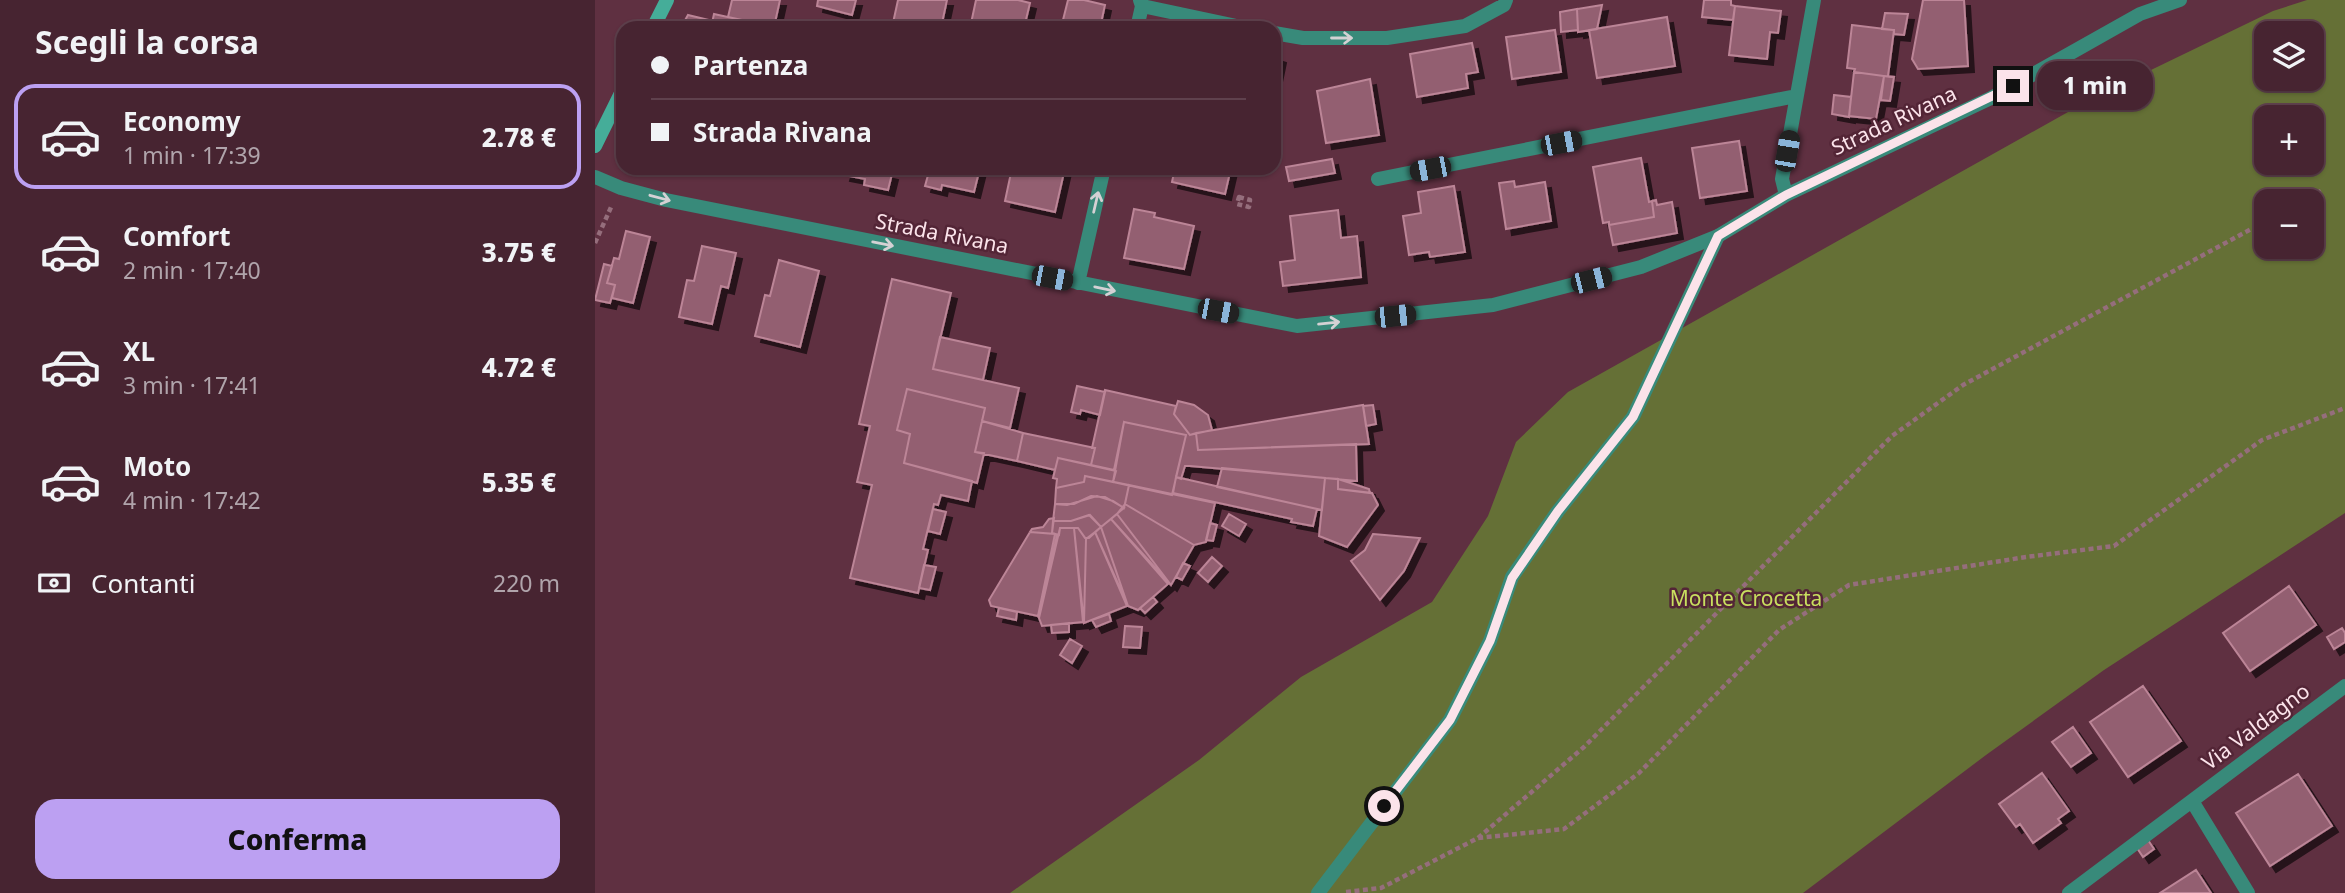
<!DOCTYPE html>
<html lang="it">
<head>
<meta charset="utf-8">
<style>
  body { margin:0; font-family:"Noto Sans",sans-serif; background:#51303d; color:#f1f3f6; height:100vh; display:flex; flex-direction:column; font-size:26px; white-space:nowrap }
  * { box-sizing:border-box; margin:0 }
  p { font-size:23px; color:#b0a4ab }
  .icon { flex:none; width:38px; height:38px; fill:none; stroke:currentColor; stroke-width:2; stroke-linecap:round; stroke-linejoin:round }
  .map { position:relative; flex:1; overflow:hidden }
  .drawer { display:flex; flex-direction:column; background:#472431; width:595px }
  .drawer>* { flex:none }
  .guide { position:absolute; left:21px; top:21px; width:665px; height:154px; border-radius:21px; box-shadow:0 2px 5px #0004,0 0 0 2px #5f414d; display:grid; align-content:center; height:154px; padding:0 35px; background:#472431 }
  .fabs { position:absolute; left:1659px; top:21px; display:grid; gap:14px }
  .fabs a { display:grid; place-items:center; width:70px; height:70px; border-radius:14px; background:#472431; box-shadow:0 2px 5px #0004,0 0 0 2px #5f414d; font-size:35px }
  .end { position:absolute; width:32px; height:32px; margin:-16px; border:9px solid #fbe3ea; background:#111; box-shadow:0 0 0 4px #111 }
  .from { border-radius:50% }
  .bubble { position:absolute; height:49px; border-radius:21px; background:#472431; box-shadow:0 2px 5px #0004,0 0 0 2px #5f414d; font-size:23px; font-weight:800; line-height:49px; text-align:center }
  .car { position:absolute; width:21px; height:42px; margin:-21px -10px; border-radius:9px; box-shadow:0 0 5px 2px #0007; background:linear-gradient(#222 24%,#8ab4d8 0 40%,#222 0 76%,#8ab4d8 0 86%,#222 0) }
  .guide b { display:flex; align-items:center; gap:24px; height:66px; font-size:26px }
  .guide b+b { border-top:2px solid #5f414d }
  .guide i { width:18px; height:18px; background:#f1f3f6 }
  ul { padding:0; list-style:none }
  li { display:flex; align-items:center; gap:21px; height:105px; margin:0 14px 10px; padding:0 21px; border:4px solid transparent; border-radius:21px }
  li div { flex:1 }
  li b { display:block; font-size:26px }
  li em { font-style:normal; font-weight:800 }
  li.active { border-color:#bca0f2 }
  li>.icon { width:63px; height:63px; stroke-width:1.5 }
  h2 { padding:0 35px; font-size:32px; line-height:84px }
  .pay { display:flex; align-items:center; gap:18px; height:77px; padding:0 35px; font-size:26px }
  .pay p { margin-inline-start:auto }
  .primary-button { display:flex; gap:14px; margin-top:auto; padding:14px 35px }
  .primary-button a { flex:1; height:80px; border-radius:21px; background:#bca0f2; color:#111; font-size:28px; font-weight:800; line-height:80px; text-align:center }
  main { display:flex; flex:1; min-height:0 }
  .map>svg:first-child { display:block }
  .green { fill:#657036; fill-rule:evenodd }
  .building { fill:#935f71; stroke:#bc8597; stroke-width:2; filter:url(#shadow) }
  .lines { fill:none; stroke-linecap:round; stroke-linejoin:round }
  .path { stroke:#956e7c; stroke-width:4.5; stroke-dasharray:5 3.5; stroke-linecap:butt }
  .lane { stroke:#388a7a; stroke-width:14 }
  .street { stroke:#388a7a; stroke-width:14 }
  .secondary { stroke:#45ad99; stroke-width:14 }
  .oneway { stroke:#d4d1d4 }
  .route { stroke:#fbe3ea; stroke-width:9 }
  .labels { text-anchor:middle; stroke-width:5; stroke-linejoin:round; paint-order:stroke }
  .street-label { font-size:21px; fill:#fbe3ea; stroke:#532536 }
  .park-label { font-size:21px; fill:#c8df5f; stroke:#532536 }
</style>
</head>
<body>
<main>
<section class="drawer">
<h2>Scegli la corsa</h2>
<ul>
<li class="active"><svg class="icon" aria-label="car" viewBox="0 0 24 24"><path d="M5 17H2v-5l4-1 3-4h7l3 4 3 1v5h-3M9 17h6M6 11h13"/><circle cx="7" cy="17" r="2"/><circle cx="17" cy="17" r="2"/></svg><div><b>Economy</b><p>1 min · 17:39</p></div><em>2.78 €</em></li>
<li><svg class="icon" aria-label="car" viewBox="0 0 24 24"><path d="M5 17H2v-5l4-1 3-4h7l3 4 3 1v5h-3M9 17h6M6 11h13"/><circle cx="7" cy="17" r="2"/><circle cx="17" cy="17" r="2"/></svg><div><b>Comfort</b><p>2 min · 17:40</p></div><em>3.75 €</em></li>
<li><svg class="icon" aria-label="car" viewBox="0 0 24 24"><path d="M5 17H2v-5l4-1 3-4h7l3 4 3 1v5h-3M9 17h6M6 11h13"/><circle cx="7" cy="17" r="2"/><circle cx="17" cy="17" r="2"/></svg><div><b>XL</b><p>3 min · 17:41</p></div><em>4.72 €</em></li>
<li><svg class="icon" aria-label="car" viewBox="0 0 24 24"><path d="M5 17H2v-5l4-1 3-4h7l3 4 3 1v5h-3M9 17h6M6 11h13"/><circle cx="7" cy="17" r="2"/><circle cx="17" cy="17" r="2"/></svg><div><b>Moto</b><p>4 min · 17:42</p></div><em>5.35 €</em></li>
</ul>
<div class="pay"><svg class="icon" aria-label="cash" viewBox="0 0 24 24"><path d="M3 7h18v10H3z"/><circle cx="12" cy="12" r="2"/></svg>Contanti<p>220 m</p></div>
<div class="primary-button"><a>Conferma</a></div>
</section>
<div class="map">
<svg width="1750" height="893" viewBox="0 0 1750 893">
  <defs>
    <filter id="shadow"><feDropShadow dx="6" dy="6" stdDeviation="0" flood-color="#0009"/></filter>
  </defs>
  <rect width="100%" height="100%" fill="#5f3041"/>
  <path class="green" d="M1712,0H1750V513L1509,670L1391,755L1208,893H415L604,760L706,677L837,602L893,516L921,442L973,392L1498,98L1678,11ZM1671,33H1717V79H1671ZM1671,117H1717V163H1671ZM1671,201H1717V247H1671Z"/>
  <path class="building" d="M137,0H185L179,27L133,17Z
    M223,0H261L257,15L222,6Z
    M303,0H352L346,28H320L298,23Z
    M381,0H423L435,3L429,28H375Z
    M473,0H489L510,5L505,28H466Z
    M1109,0H1136V5L1140,6L1138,20L1107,17Z
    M1328,0H1369L1373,66L1323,69L1317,59Z
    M1007,5L1002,29L983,32L982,9Z
    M1140,6L1186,11L1183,33L1175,32L1172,59L1134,55Z
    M982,9L983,30L966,32L965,12Z
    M1290,13L1313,14L1309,35L1299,34V30L1287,29Z
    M119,14L165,24L164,28H116Z
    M93,15L118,21L116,28H103L104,26L89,22Z
    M1072,17L1080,66L1002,78L994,30Z
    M1257,25L1299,30L1293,76L1296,77L1259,72L1260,69L1252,68Z
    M960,30L966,72L917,79L911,37Z
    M877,43L883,72L871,74L873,88L822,97L815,54Z
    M679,55L685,57L679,86Z
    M1259,72L1289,76L1281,119L1254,116Z
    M1289,76L1299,77L1295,101L1286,100Z
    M775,79L784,135L731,143L722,91Z
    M1239,95L1256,97L1254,117L1237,114Z
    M1144,141L1152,191L1105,198L1097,148Z
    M1046,158L1054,202L1057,201L1059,217L1014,225V222L1008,223L998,167Z
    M737,159L740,173L694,181L691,167Z
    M251,168H272L297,174L293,190L269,185L270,179L249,175Z
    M335,168H385L379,192L347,185L346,190L330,186Z
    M417,168H470L460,212L410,201Z
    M580,168H636L630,194L577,182Z
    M919,181L920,187L950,182L956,221L911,229L904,183Z
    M859,186L870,252L835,257L834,252L814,255L808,216L826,213L823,192Z
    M1675,193L1687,195L1686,201H1674Z
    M1061,200L1062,205L1077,202L1082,233L1018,245L1014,225L1059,217L1057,201Z
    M539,209L560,213L559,217L599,226L589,269L529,258Z
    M743,210L746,238L762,236L766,277L688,286L685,262L700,260L695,216Z
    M31,231L55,237L38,303L17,298L20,285L12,283L19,258L24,259Z
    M107,246L141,253L133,288L126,286L117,324L84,317L92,280L99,281Z
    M184,260L224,271L205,347L160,336L170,295L175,296Z
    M9,264L17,266L12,283L20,285L15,303L0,300Z
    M297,279L356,293L338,369L424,388L415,428L387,421L390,408L312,389L302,430L315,434L309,463L377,481L373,501L346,495L343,505L339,504L328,549L333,550L323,593L255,578L277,485L262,482L275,426L264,424Z
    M345,337L395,348L388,380L338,369Z
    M482,386L510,392L505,415L486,410L485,414L476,412Z
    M312,389L390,408L380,452L389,453L382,483L309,463L315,434L302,430Z
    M510,390L581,406L579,414L595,435L601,433L603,450L761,444L762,481L595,466H590L586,479L581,477L591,435L529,422L519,470L496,465L500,448H497Z
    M583,401L599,405L613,415L617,430L595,435L579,414Z
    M768,405L774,444L603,450L601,433Z
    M778,405L781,424L771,426L768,406Z
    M387,421L428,433L422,461L380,452Z
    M529,422L591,435L577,495L518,482Z
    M428,433L500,448L496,465L463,458L460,470L422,461Z
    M463,458L521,471L518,482L490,476L489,482L461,488L462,479L458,478Z
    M627,468L730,478L727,510L622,487Z
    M490,476L534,485L529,508L518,501L502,496L472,505L460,504L461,488L489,482Z
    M581,477L722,509L718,526L696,522L697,519L578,493Z
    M730,478L743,479V489L777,493L783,505L752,547L724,536Z
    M743,479L774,489L775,493L743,489Z
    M534,485L620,503L611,542L599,545L530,504Z
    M496,496L510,497L529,508L506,527L495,515L476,521H458L460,504H479Z
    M530,504L599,545L576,585L522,514Z
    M338,509L351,512L345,534L333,531Z
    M522,514L576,585L516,519Z
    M634,514L651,524L644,536L627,526Z
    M494,515L506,527L494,538H490L483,528H465L464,535L457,533L458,521H476Z
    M459,518L457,533L460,534L435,532L437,529L448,527L454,519Z
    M516,519L573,584L543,610L533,606L506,527Z
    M615,523L622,525L618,541L611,540Z
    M506,527L533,606L500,532Z
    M465,528H479L488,622L447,626L444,618Z
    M479,528H483L491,539L489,623Z
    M435,532L460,534L443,616L396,606L394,600Z
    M500,532L532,606L489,623L491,539Z
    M460,534L462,535L444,618L443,616Z
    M778,534L825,538L809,571L785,600L756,561L770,550Z
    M617,557L627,566L613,582L603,573Z
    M588,563L595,566L587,580L581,577Z
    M329,565L341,567L335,590L324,588Z
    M1694,586L1721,625L1655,671L1628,633Z
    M558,597L562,602L550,613L545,608Z
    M404,608L422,612L421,620L402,616Z
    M514,614L516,621L501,627L497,620Z
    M474,623V632L457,633L456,625Z
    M530,626L547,627L545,648L528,647Z
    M1747,628L1750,633V642L1739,649L1732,637Z
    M475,639L487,646L477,663L465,655Z
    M1548,686L1586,741L1533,777L1495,722Z
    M1478,727L1496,753L1476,767L1457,742Z
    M1447,773L1474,811L1463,819L1466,823L1438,843L1425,824L1421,827L1404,804Z
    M1703,774L1737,826L1675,866L1641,813Z
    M1553,840L1559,849L1548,857L1542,848Z
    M1601,870L1616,893H1565Z"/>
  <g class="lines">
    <path class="path" d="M644,197L655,200L654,207L642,204Z
      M1707,201L1726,191
      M0,243L17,205
      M883,838L989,747L1297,436L1368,385L1671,221
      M751,892L786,888L883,838L969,829L1044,773L1184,630L1254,585L1431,557L1519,546L1667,440L1750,408"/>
    <path class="lane" d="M723,893L855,720L895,641L917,577L963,511L1038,417L1123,236"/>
    <path class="street" d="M547,6L651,28
      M542,28L547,6L545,0
      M679,33L708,38H792L870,26L909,5L911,0
      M0,177L26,188L71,200L702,326L898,305L1046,267L1123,236L1191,195L1396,98L1545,14L1585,0
      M783,179L1201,96
      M1191,195L1187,179L1219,0
      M483,283L509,168
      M1597,801L1653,893
      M1474,893L1750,686"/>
    <path class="secondary" d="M58,28L72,0
      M0,146L28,89"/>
  </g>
  <defs><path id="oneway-shaft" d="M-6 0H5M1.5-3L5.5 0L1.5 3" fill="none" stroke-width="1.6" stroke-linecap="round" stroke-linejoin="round" transform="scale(1.75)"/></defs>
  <g class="oneway">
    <use href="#oneway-shaft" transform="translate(747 38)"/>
    <use href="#oneway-shaft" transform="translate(65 198) rotate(15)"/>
    <use href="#oneway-shaft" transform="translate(501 202) rotate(-77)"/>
    <use href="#oneway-shaft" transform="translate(288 244) rotate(11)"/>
    <use href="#oneway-shaft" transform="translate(510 289) rotate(12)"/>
    <use href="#oneway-shaft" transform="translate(734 323) rotate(-6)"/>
  </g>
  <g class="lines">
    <path class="route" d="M789,806L855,720L895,641L917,578L963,511L1038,417L1123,236L1191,195L1418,86"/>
  </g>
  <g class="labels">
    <g class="street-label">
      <text transform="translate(1299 121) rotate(-25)" y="7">Strada Rivana</text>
      <text transform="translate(347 234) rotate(11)" y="7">Strada Rivana</text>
      <text transform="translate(1661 727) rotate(-37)" y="7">Via Valdagno</text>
    </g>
    <g class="park-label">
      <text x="1151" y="606">Monte Crocetta</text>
    </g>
  </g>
</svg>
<div class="fabs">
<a><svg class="icon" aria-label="layers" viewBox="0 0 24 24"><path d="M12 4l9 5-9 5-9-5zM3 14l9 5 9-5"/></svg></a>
<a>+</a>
<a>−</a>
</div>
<i class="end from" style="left:789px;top:806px"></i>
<i class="end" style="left:1418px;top:86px"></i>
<div class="bubble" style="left:1442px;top:61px;width:116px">1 min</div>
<i class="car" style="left:966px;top:143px;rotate:79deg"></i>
<i class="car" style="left:1192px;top:151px;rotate:10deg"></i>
<i class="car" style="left:835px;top:169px;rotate:259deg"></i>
<i class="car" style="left:457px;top:278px;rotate:101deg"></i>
<i class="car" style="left:996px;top:280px;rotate:76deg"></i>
<i class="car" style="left:623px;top:311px;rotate:101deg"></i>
<i class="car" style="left:800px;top:316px;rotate:84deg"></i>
<div class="guide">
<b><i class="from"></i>Partenza</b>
<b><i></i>Strada Rivana</b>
</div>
</div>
</main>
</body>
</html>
